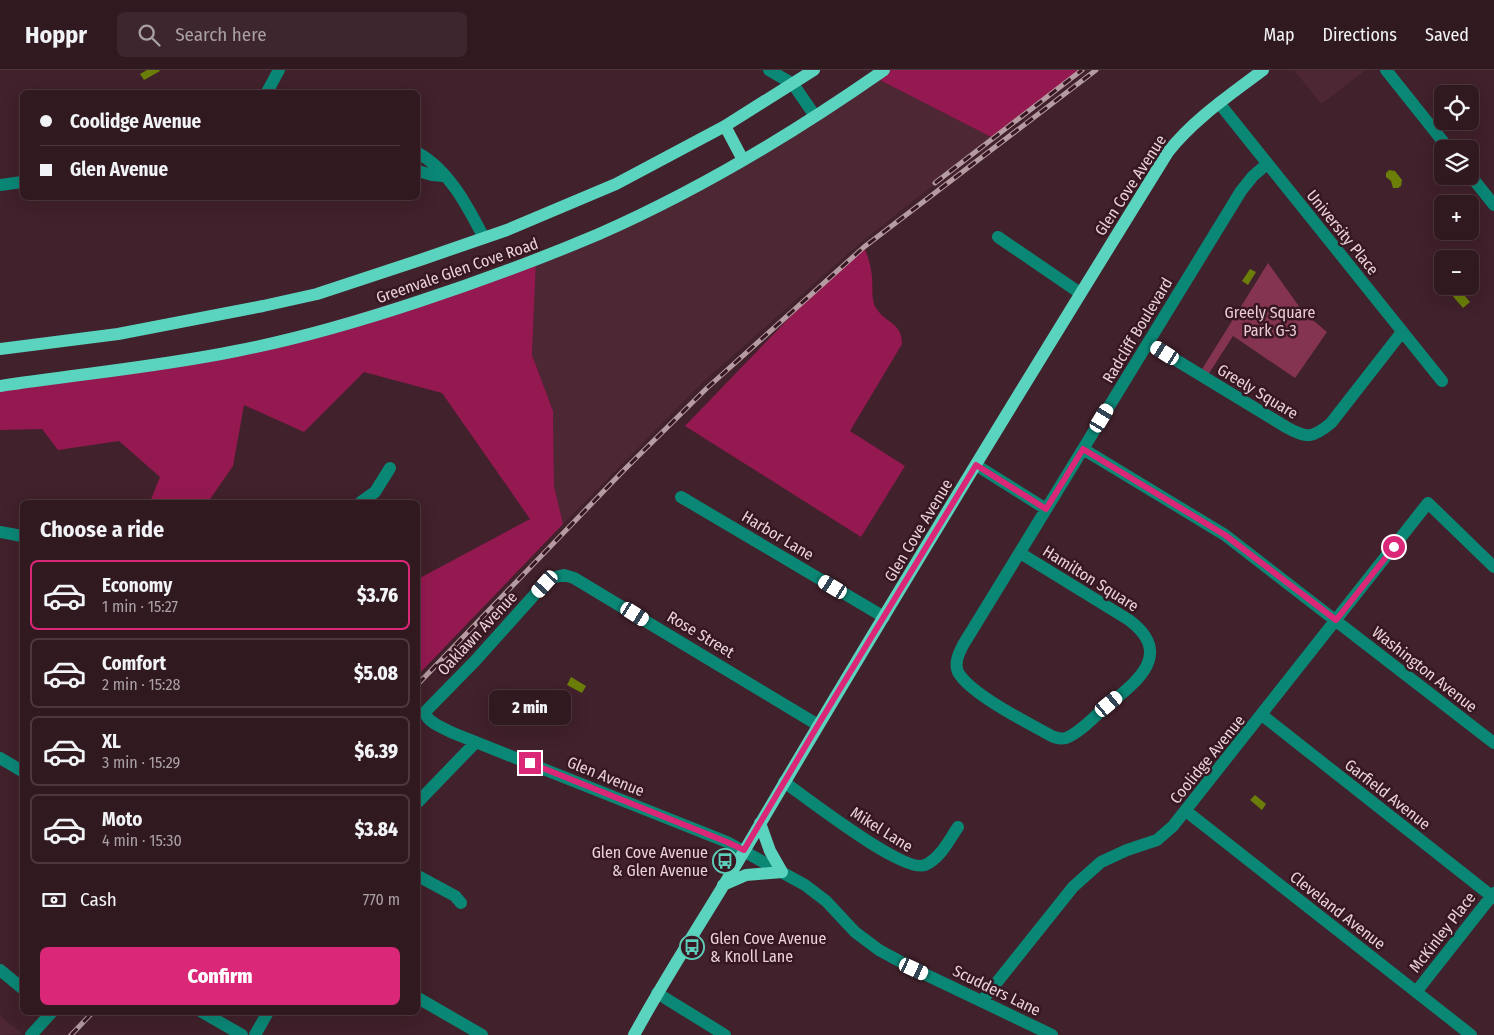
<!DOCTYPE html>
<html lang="en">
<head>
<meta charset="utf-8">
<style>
  body { margin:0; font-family:"Fira Sans Condensed",sans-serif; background:#3d262d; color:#f1f3f6; height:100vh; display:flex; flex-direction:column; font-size:19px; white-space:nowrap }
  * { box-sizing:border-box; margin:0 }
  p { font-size:16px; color:#a8a0a5 }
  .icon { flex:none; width:28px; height:28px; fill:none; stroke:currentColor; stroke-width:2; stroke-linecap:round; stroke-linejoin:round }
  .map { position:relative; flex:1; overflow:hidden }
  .side { position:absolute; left:20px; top:430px; width:400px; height:515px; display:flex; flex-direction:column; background:#311920; border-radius:8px; box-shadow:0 5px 20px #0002,0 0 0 1px #4c383e }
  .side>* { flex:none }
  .hud { position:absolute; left:20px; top:20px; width:400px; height:110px; border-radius:8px; box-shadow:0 5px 20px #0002,0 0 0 1px #4c383e; display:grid; align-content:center; height:110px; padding:0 20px; background:#311920 }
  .fabs { position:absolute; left:1434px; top:15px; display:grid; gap:10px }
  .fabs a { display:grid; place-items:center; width:45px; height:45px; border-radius:8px; background:#311920; box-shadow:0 5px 20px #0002,0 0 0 1px #4c383e; font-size:25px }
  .end { position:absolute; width:22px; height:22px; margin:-11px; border:6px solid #db2777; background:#fff; box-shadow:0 0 0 2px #fff }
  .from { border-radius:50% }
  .bubble { position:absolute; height:35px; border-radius:8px; background:#311920; box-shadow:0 5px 20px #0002,0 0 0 1px #4c383e; font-size:16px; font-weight:800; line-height:35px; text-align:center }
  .car { position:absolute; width:15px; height:30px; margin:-15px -8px; border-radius:6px; box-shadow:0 0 4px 1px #0007; background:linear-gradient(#fff 24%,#345 0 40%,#fff 0 76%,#345 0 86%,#fff 0) }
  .hud b { display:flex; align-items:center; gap:18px; height:48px; font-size:19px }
  .hud b+b { border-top:1px solid #4c383e }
  .hud i { width:12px; height:12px; background:#f1f3f6 }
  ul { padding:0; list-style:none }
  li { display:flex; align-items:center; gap:15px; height:70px; margin:0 10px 8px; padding:0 10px; border:2px solid #4c383e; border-radius:8px }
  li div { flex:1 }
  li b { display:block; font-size:19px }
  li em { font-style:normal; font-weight:800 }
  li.current { border-color:#db2777 }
  li>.icon { width:45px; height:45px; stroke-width:1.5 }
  h2 { padding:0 20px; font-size:22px; line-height:60px }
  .pay { display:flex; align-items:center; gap:12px; height:55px; padding:0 20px; font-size:19px }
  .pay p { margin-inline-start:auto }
  .button { display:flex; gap:10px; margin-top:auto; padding:10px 20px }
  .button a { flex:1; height:58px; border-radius:8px; background:#db2777; color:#fff; font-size:20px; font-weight:800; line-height:58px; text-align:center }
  header { display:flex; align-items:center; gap:30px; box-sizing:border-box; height:70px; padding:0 25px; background:#311920; border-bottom:1px solid #4c383e }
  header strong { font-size:24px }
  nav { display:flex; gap:28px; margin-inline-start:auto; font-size:18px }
  .search { width:350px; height:45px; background:#3d262d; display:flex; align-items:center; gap:12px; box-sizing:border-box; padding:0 18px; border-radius:8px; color:#a8a0a5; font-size:19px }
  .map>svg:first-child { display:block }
  .built { fill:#4e2734 }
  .green { fill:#843451 }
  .forest { fill:#941950 }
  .water { fill:#6b7e09 }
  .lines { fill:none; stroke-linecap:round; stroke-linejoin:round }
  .minor { stroke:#0b8776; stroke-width:12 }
  .major { stroke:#5bd4bf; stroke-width:12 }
  .rail-casing { stroke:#b59ba2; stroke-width:5 }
  .rail { stroke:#361722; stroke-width:3; stroke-dasharray:9; stroke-linecap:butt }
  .route { stroke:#db2777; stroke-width:6 }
  .labels { text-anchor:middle; stroke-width:5; stroke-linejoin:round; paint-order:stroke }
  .street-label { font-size:16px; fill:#e9d2d8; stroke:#361722 }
  .park-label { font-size:16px; fill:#eccbd4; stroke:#361722 }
  .poi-label { font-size:16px; fill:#e9d2d8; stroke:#361722; text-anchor:end }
</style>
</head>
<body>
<header>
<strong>Hoppr</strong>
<div class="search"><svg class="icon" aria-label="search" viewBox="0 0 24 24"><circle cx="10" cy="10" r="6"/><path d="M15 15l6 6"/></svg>Search here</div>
<nav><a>Map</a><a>Directions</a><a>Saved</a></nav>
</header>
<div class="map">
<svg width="1494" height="965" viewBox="0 0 1494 965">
  <rect width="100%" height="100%" fill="#41212b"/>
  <path class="built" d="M1294,0H1366L1321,34Z
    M874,7L993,68L860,173L702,313L563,454L554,416L553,341L532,285L536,190L619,156Z
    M0,946L23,964L0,965Z"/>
  <path class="green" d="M1268,193L1303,242L1327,262L1295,308L1233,266L1206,308L1199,304Z"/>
  <path class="forest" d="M884,0H1082L993,68L874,7Z
    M864,177C867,185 870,192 871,200C874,211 870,229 876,238C886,254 902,252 902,274L850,361L905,396L861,467L685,356L813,223Z
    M536,190L532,285L553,341L554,416L563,454L418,605V509L530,449L442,323L364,302L304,362L244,335L233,396L208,432H150L160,407L119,371L58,380L42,359L0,360V316L236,281Z"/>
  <path class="water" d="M147,0H159L160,1L144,10L140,4Z
    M1389,100L1395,101L1402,110L1401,116L1398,118H1393L1391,111L1386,107V103Z
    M1250,199L1256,202L1248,215L1242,211Z
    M1458,218L1470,232L1463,238L1451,224Z
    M571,607L586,616L582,623L567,615Z
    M1255,725L1266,734L1262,740L1250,730Z"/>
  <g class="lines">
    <path class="minor" d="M769,0L793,14L815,46
      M1386,0L1449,79
      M267,22L279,0
      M1219,33L1442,311
      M418,83C449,100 468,137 484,168
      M418,101L432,105L444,106
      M1470,105L1494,135
      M0,115L22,112
      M998,167L1080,223
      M1148,273L1286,357C1307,369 1313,368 1331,353L1402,262
      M1083,379L1225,465L1494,673
      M976,395L1046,439
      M681,427L884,547
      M361,432L375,422L390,398
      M0,462L22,466
      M1020,483L1129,550C1177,586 1132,615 1103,639C1092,649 1079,663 1066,668C1059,670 1053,667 1048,664C1026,652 969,623 958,602C954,593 959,583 963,575L1241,121L1253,106L1267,94
      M1262,645L1494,828
      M818,655L574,508L564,505L551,508L545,513L475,591L425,642C427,653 444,658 453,663L727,772L805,815L826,831L855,862L879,880L914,899L1052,965
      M0,688L22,701
      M784,712C806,727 903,804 925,795C940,789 949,770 958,757
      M418,732L476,672
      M1186,741L1471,965
      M418,806L455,826L461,833
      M0,900L22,918
      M1416,922L1494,823
      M657,923L725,965
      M418,928L482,965
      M982,931L1073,817L1101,792L1127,780L1157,770L1173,756L1428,433L1494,497
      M202,942L242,965
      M31,965L52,942
      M255,965L268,942"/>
    <path class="major" d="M725,56L743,90
      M0,279L118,264L263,236L317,224L423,189L507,160L616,114L725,56L814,0
      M0,316C79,304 158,297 236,281C298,269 360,251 420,231C481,211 540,189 599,164C699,120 794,63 884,0
      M723,815L746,805L782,802L770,781L760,753
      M634,965C669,901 709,841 746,778C883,544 1025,313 1168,82C1194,49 1230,25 1263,0"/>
    <defs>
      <path id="rail" d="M935,113L1082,0
        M418,614L623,401L707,318L864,177L1096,0
        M71,965L93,942"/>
    </defs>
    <use href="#rail" class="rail-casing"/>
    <use href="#rail" class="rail"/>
  </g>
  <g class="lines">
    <path class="route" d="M530,693L727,772L744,780L818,655L976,395L1046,439L1083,379L1225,465L1336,550L1394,477"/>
  </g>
  <defs>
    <symbol id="bus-ring" viewBox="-11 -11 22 22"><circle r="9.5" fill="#361722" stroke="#5cceba" stroke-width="1.5"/><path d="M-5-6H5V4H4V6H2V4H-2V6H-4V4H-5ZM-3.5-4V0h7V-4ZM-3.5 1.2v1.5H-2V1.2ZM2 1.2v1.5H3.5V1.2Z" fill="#5cceba"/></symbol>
  </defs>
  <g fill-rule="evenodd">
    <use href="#bus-ring" x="711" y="777" width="28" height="28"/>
    <use href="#bus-ring" x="678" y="863" width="28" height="28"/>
  </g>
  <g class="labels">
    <g class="street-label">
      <text transform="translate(1130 115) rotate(-57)" y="6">Glen Cove Avenue</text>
      <text transform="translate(1343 162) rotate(51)" y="6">University Place</text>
      <text transform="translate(457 200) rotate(-19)" y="6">Greenvale Glen Cove Road</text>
      <text transform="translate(1137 260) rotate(-59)" y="6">Radcliff Boulevard</text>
      <text transform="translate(1258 321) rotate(31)" y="6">Greely Square</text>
      <text transform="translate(918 460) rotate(-59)" y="6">Glen Cove Avenue</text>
      <text transform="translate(778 465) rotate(31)" y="6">Harbor Lane</text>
      <text transform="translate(1091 508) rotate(32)" y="6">Hamilton Square</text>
      <text transform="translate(477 563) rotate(-47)" y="6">Oaklawn Avenue</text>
      <text transform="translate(701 564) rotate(31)" y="6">Rose Street</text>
      <text transform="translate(1425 599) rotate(38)" y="6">Washington Avenue</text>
      <text transform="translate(1207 689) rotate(-51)" y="6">Coolidge Avenue</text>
      <text transform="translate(606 706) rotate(22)" y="6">Glen Avenue</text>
      <text transform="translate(1388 724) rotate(38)" y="6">Garfield Avenue</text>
      <text transform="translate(882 759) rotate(32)" y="6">Mikel Lane</text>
      <text transform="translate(1338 840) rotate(38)" y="6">Cleveland Avenue</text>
      <text transform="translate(1442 862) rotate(-52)" y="6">McKinley Place</text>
      <text transform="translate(997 920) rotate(26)" y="6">Scudders Lane</text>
    </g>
    <g class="park-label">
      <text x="1270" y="248">Greely Square<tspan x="1270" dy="18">Park G-3</tspan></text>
    </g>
    <g class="poi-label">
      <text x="708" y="788">Glen Cove Avenue<tspan x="708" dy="18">&amp; Glen Avenue</tspan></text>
      <text x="710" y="874" text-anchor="start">Glen Cove Avenue<tspan x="710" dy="18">&amp; Knoll Lane</tspan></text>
    </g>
  </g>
</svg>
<div class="fabs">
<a><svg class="icon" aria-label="locate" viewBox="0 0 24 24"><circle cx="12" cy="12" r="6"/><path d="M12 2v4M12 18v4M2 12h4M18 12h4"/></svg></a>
<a><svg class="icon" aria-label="layers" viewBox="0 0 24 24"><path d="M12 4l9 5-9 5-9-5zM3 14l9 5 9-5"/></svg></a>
<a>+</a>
<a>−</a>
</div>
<i class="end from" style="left:1394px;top:477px"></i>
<i class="end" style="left:530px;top:693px"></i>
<div class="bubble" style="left:489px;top:620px;width:82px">2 min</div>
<i class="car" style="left:1165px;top:283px;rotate:302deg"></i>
<i class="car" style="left:1102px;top:348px;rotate:31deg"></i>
<i class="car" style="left:545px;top:514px;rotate:222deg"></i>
<i class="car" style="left:833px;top:517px;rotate:301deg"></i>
<i class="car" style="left:635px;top:544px;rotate:122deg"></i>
<i class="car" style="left:1109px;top:634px;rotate:50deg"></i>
<i class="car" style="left:914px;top:899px;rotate:115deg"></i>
<div class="hud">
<b><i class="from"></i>Coolidge Avenue</b>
<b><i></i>Glen Avenue</b>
</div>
<section class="side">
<h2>Choose a ride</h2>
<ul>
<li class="current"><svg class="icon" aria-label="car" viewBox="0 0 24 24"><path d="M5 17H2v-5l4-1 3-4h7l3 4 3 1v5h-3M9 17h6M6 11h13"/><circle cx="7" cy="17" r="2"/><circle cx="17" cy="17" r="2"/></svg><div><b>Economy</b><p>1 min · 15:27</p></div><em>$3.76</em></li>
<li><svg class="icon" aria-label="car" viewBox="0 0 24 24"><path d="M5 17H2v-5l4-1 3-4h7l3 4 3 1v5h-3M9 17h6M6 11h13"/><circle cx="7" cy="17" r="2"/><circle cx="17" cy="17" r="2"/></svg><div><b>Comfort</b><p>2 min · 15:28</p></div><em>$5.08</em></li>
<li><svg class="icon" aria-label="car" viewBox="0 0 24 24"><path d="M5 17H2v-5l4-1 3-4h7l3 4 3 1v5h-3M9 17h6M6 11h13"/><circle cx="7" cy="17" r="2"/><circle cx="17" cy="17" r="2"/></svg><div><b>XL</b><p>3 min · 15:29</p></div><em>$6.39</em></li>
<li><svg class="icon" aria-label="car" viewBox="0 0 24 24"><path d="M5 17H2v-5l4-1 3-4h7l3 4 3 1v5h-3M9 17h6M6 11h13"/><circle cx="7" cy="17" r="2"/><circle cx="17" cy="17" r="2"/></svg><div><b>Moto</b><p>4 min · 15:30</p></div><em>$3.84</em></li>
</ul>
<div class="pay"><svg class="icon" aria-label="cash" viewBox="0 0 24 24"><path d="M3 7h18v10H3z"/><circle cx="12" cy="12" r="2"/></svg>Cash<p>770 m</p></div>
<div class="button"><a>Confirm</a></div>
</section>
</div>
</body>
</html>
